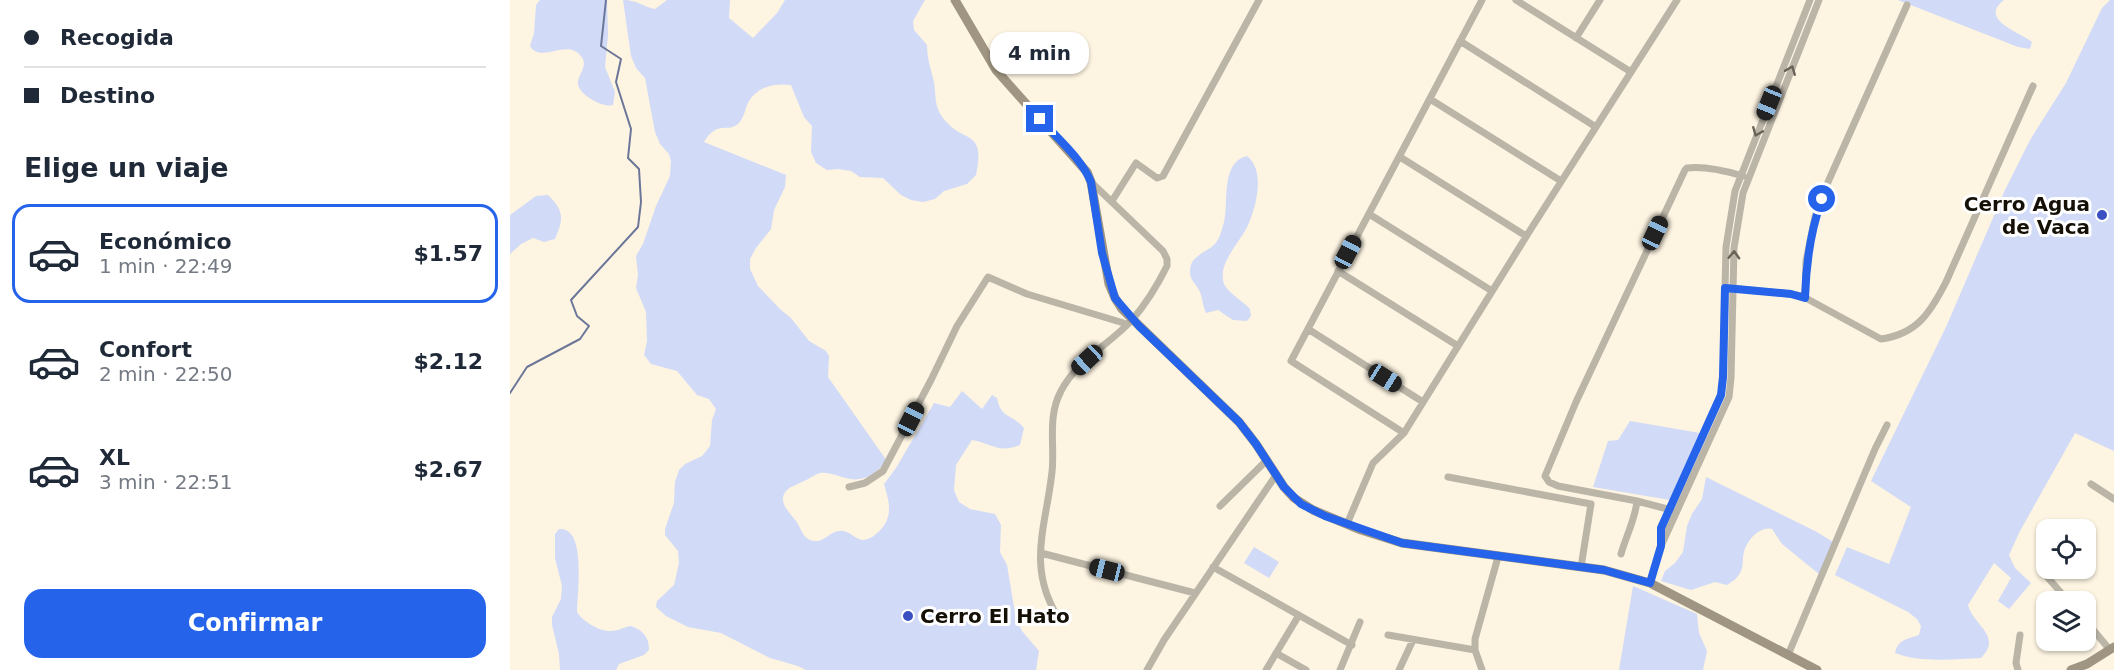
<!DOCTYPE html>
<html lang="es">
<head>
<meta charset="utf-8">
<style>
  body { margin:0; font-family:"DejaVu Sans",sans-serif; background:#f2f2f3; color:#1f2937; height:100vh; display:flex; flex-direction:column; font-size:22px; white-space:nowrap }
  * { box-sizing:border-box; margin:0 }
  p { font-size:20px; color:#747a83 }
  .icon { flex:none; width:33px; height:33px; fill:none; stroke:currentColor; stroke-width:2; stroke-linecap:round; stroke-linejoin:round }
  .map { position:relative; flex:1; overflow:hidden }
  .drawer { display:flex; flex-direction:column; background:#fff; width:510px }
  .drawer>* { flex:none }
  .guide { display:grid; align-content:center; height:132px; padding:0 24px; background:#fff }
  .buttons { position:absolute; left:1526px; top:519px; display:grid; gap:12px }
  .buttons a { display:grid; place-items:center; width:60px; height:60px; border-radius:12px; background:#fff; box-shadow:0 2px 4px #0004; font-size:30px }
  .end { position:absolute; width:27px; height:27px; margin:-14px; border:8px solid #2563eb; background:#fff; box-shadow:0 0 0 3px #fff }
  .from { border-radius:50% }
  .bubble { position:absolute; height:42px; border-radius:18px; background:#fff; box-shadow:0 2px 4px #0004; font-size:20px; font-weight:600; line-height:42px; text-align:center }
  .car { position:absolute; width:18px; height:36px; margin:-18px -9px; border-radius:8px; box-shadow:0 0 4px 2px #0007; background:linear-gradient(#222 24%,#8ab4d8 0 40%,#222 0 76%,#8ab4d8 0 86%,#222 0) }
  .guide b { display:flex; align-items:center; gap:21px; height:57px; font-size:22px }
  .guide b+b { border-top:2px solid #e0e1e3 }
  .guide i { width:15px; height:15px; background:#1f2937 }
  ul { padding:0; list-style:none }
  li { display:flex; align-items:center; gap:18px; height:99px; margin:0 12px 9px; padding:0 12px; border:3px solid transparent; border-radius:18px }
  li div { flex:1 }
  li b { display:block; font-size:22px }
  li em { font-style:normal; font-weight:600 }
  li.on { border-color:#2563eb }
  li>.icon { width:54px; height:54px; stroke-width:1.5 }
  h2 { padding:0 24px; font-size:27px; line-height:72px }
  .action { display:flex; gap:12px; margin-top:auto; padding:12px 24px }
  .action a { flex:1; height:69px; border-radius:18px; background:#2563eb; color:#fff; font-size:24px; font-weight:600; line-height:69px; text-align:center }
  main { display:flex; flex:1; min-height:0 }
  .map>svg:first-child { display:block }
  .green { fill:#d1daf7 }
  .lines { fill:none; stroke-linecap:round; stroke-linejoin:round }
  .stream { stroke:#6b7699; stroke-width:2 }
  .street { stroke:#bbb5a8; stroke-width:7 }
  .secondary { stroke:#9f9582; stroke-width:9 }
  .oneway { stroke:#686257 }
  .route { stroke:#2563eb; stroke-width:8 }
  .poi-dot { fill:#3a50c2; stroke:#fff; stroke-width:2 }
  .labels { text-anchor:middle; stroke-width:6; stroke-linejoin:round; paint-order:stroke }
  .poi-label { font-size:20px; font-weight:bold; fill:#151006; stroke:#fff; text-anchor:end }
</style>
</head>
<body>
<main>
<section class="drawer">
<div class="guide">
<b><i class="from"></i>Recogida</b>
<b><i></i>Destino</b>
</div>
<h2>Elige un viaje</h2>
<ul>
<li class="on"><svg class="icon" aria-label="car" viewBox="0 0 24 24"><path d="M5 17H2v-5l4-1 3-4h7l3 4 3 1v5h-3M9 17h6M6 11h13"/><circle cx="7" cy="17" r="2"/><circle cx="17" cy="17" r="2"/></svg><div><b>Económico</b><p>1 min · 22:49</p></div><em>$1.57</em></li>
<li><svg class="icon" aria-label="car" viewBox="0 0 24 24"><path d="M5 17H2v-5l4-1 3-4h7l3 4 3 1v5h-3M9 17h6M6 11h13"/><circle cx="7" cy="17" r="2"/><circle cx="17" cy="17" r="2"/></svg><div><b>Confort</b><p>2 min · 22:50</p></div><em>$2.12</em></li>
<li><svg class="icon" aria-label="car" viewBox="0 0 24 24"><path d="M5 17H2v-5l4-1 3-4h7l3 4 3 1v5h-3M9 17h6M6 11h13"/><circle cx="7" cy="17" r="2"/><circle cx="17" cy="17" r="2"/></svg><div><b>XL</b><p>3 min · 22:51</p></div><em>$2.67</em></li>
</ul>
<div class="action"><a>Confirmar</a></div>
</section>
<div class="map">
<svg width="1604" height="670" viewBox="0 0 1604 670">
  <rect width="100%" height="100%" fill="#fdf4e2"/>
  <path class="green" d="M30,0H97L98,35L95,67L105,92L103,105C93,108 66,94 68,81C70,72 79,64 70,55C56,39 31,64 20,46L24,33L26,5Z
    M113,0C128,0 133,7 145,9L157,0H220L219,18L243,38L267,13L275,0H415L403,21L404,30L417,45C417,59 421,69 424,82C426,94 424,107 433,118C453,145 476,127 466,175L457,184L434,191L425,199L413,202L401,200L391,195L373,178L350,177L341,171L328,169L317,170L306,163L301,152L302,126L294,117L281,85C265,83 248,86 239,101C235,108 235,116 229,123C218,134 208,119 194,142L276,175L275,187L264,210L261,229L246,248L240,259V269L248,286L271,310L281,318L299,341L316,351L319,356L318,377L377,461C364,475 352,484 332,477C325,475 318,472 310,473C304,475 299,479 294,481C289,484 281,486 277,490C266,501 280,513 286,521C292,529 292,539 304,541C315,543 321,529 333,531C341,532 346,540 354,540C359,539 363,537 366,534C384,519 380,504 374,484L386,468L424,403L440,407L452,391L472,409L482,395L487,398C491,419 501,413 514,428L510,445C488,454 481,443 462,440L446,465L444,490L449,502L460,509L485,514L491,525L490,552L497,565L506,619L512,631L529,651L526,670H296L288,666L260,658L211,633L178,627L156,616L146,607L147,601L164,585L169,563L168,551L155,535V529L164,503L165,482L169,470L175,464L192,456L200,446L202,420L206,409L199,399L187,395L167,371L141,364L134,355L137,341L136,312L126,288L128,275L126,256L133,244L146,206L160,176L161,161L159,154L150,144L145,132L135,78L126,68L121,56Z
    M1388,0H1494C1468,20 1510,32 1522,42L1520,49L1508,47Z
    M1600,0H1604V451L1565,433L1510,531L1499,555L1505,568L1521,583L1499,609L1488,601L1501,578L1484,563L1458,605C1463,625 1493,636 1471,658C1444,659 1410,663 1385,653C1388,639 1398,639 1409,635L1411,626L1407,619L1398,612L1325,575L1337,547L1379,564L1401,507L1361,481L1436,327L1495,190L1520,140L1556,83L1592,8Z
    M737,156C756,171 746,207 738,225C730,243 707,263 714,284C718,293 733,301 740,309L741,316L737,321L723,320L708,310L696,313C693,307 693,301 691,295C689,285 679,282 680,270C681,255 696,253 705,244C710,238 712,229 714,222C719,203 710,162 737,156Z
    M38,195C54,211 54,218 45,239L34,242L23,238L11,244L0,254V215L26,196Z
    M1120,421L1190,433L1160,500L1083,487L1098,441L1108,440Z
    M1196,477L1305,531L1325,543L1309,574L1272,544L1262,529C1250,526 1237,540 1234,552C1232,558 1234,564 1231,571C1228,578 1223,581 1217,585L1205,582L1181,590L1151,581L1155,571L1165,563L1173,552L1177,526L1182,514L1192,499Z
    M49,529C77,526 67,594 67,612C72,621 90,632 101,631C108,631 114,627 121,626C133,630 139,637 139,650L134,655L109,664L106,670H50L49,654L42,625V617L51,599L52,586L45,558V534Z
    M744,547L769,562L759,578L734,563Z
    M1123,586L1187,614L1189,633L1197,651L1193,670H1109Z"/>
  <g class="lines">
    <path class="stream" d="M0,393L17,367L70,339L79,326L67,316L61,300L128,227L131,202L129,169L118,158L121,129L106,82L111,59L91,46L96,0"/>
    <path class="street" d="M1006,0L1121,72
      M1066,38L1090,0
      M950,41L1086,127
      M920,99L1051,181
      M890,157L1016,236
      M602,201L626,163L647,178L653,176L749,0
      M859,214L982,291
      M828,271L948,346
      M1220,288L1281,294L1292,296L1371,339C1408,334 1421,311 1436,282L1523,86
      M1295,298L1296,261L1305,217L1318,182L1397,5
      M798,329L913,402
      M894,433L781,361L972,0
      M938,477L1081,504L1071,567
      M1581,484L1604,499
      M339,487L355,483L373,471L421,380L447,326L478,277L517,294L617,324
      M710,506L757,460
      M1161,510L1127,501L1048,486L1039,482L1035,476L1066,402L1175,170L1177,168C1195,166 1216,171 1233,176
      M837,524L863,463L894,433L1019,232L1167,0
      M1151,545V528L1211,395L1213,377L1216,247L1225,191L1300,0
      M531,553L685,593
      M1111,554C1116,536 1125,520 1127,501
      M703,567L842,645
      M1533,572L1559,602
      M1140,583L1151,546L1219,397L1221,378L1224,248L1233,193L1309,0
      M549,619C516,567 536,527 542,472C545,445 537,417 551,391C566,361 600,344 622,320C635,305 648,284 657,266V259L653,251L581,182
      M1575,620L1600,650
      M878,635L965,650
      M766,653L796,670
      M1278,655L1365,449L1377,425
      M637,670L654,640L766,475
      M756,670L789,615
      M830,670L850,622
      M889,670L903,640
      M972,670L965,650V639L988,557
      M1508,670L1506,663L1510,635"/>
    <path class="secondary" d="M445,0L486,70L577,172L581,182L599,284L605,298L612,309L729,422L746,444L774,487L784,498L803,510L851,530L892,543L1094,570L1140,583L1307,670
      M1561,670L1577,664L1604,647"/>
  </g>
  <defs><path id="oneway-chevron" d="M-2-3.5L2.5 0L-2 3.5" fill="none" stroke-width="1.6" stroke-linecap="round" stroke-linejoin="round" transform="scale(1.5)"/></defs>
  <g class="oneway">
    <use href="#oneway-chevron" transform="translate(1281 70) rotate(-68)"/>
    <use href="#oneway-chevron" transform="translate(1247 132) rotate(112)"/>
    <use href="#oneway-chevron" transform="translate(1224 255) rotate(-88)"/>
  </g>
  <g class="lines">
    <path class="route" d="M530,119C547,138 571,158 581,182L592,253L605,298L629,326L729,422L746,444L774,487L791,504L815,516L892,543L1094,570L1140,583L1151,546V528L1211,395L1213,377L1215,288L1281,294L1295,298C1296,263 1300,232 1312,199"/>
  </g>
  <g class="poi-dot">
    <circle cx="1592" cy="215" r="6"/>
    <circle cx="398" cy="616" r="6"/>
  </g>
  <g class="labels">
    <g class="poi-label">
      <text x="1580" y="211">Cerro Agua<tspan x="1580" dy="23">de Vaca</tspan></text>
      <text x="410" y="623" text-anchor="start">Cerro El Hato</text>
    </g>
  </g>
</svg>
<div class="buttons">
<a><svg class="icon" aria-label="locate" viewBox="0 0 24 24"><circle cx="12" cy="12" r="6"/><path d="M12 2v4M12 18v4M2 12h4M18 12h4"/></svg></a>
<a><svg class="icon" aria-label="layers" viewBox="0 0 24 24"><path d="M12 4l9 5-9 5-9-5zM3 14l9 5 9-5"/></svg></a>
</div>
<i class="end from" style="left:1312px;top:199px"></i>
<i class="end" style="left:530px;top:119px"></i>
<div class="bubble" style="left:480px;top:32px;width:99px">4 min</div>
<i class="car" style="left:1259px;top:103px;rotate:202deg"></i>
<i class="car" style="left:1145px;top:233px;rotate:25deg"></i>
<i class="car" style="left:838px;top:252px;rotate:28deg"></i>
<i class="car" style="left:577px;top:360px;rotate:227deg"></i>
<i class="car" style="left:875px;top:378px;rotate:122deg"></i>
<i class="car" style="left:401px;top:419px;rotate:27deg"></i>
<i class="car" style="left:597px;top:570px;rotate:284deg"></i>
</div>
</main>
</body>
</html>
